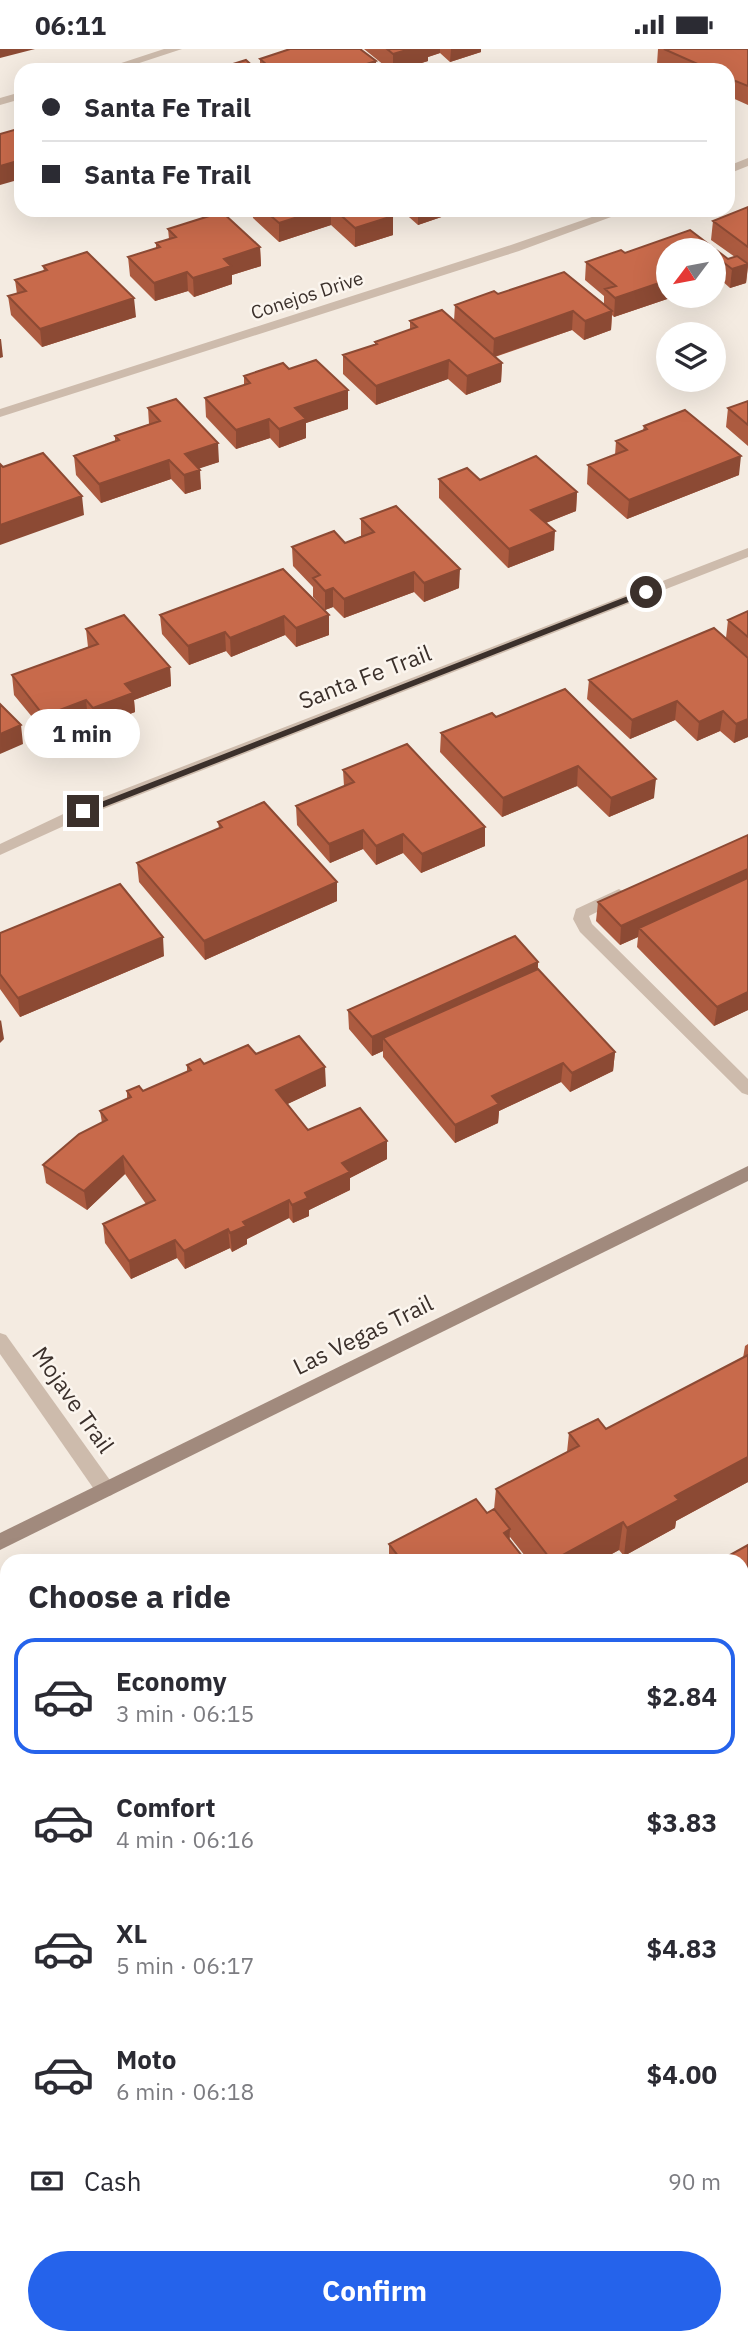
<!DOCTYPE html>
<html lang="en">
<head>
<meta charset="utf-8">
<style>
  body { margin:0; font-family:"IBM Plex Sans",sans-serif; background:#f7f7f7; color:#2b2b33; height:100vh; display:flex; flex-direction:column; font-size:26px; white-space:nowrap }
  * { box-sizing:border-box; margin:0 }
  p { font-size:23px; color:#7c7c81 }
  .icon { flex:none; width:38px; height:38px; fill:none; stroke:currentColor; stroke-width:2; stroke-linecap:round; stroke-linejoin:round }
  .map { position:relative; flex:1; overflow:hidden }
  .drawer { position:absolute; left:0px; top:1505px; width:749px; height:791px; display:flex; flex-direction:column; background:#fff; border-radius:21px 21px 0 0; box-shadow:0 7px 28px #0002 }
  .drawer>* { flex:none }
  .banner { position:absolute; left:14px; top:14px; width:721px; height:154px; border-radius:21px; box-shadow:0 7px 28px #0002; display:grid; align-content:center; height:154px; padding:0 28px; background:#fff }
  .needle { width:46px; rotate:238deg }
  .controls { position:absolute; left:656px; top:189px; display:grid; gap:14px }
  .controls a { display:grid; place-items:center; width:70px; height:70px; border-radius:50%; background:#fff; box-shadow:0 7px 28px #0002; font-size:35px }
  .end { position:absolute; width:32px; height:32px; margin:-16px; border:9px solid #3b302b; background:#fff; box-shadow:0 0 0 4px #fff }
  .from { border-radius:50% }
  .bubble { position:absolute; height:49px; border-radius:24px; background:#fff; box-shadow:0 7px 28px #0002; font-size:23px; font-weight:700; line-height:49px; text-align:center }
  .banner b { display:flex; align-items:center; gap:24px; height:66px; font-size:26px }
  .banner b+b { border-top:2px solid #e1e1e2 }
  .banner i { width:18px; height:18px; background:#2b2b33 }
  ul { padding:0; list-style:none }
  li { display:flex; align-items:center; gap:21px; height:116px; margin:0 14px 10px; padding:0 14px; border:4px solid transparent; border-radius:21px }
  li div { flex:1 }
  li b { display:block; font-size:26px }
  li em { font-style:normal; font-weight:700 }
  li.selected { border-color:#2563eb }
  li>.icon { width:63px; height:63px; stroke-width:1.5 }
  h2 { padding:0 28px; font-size:32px; line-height:84px }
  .pay { display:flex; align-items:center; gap:18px; height:77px; padding:0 28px; font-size:26px }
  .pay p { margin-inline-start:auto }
  .action { display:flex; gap:14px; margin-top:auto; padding:14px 28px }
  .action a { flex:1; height:80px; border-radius:42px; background:#2563eb; color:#fff; font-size:28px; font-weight:700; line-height:80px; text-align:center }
  .status { display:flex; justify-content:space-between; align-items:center; height:49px; padding:0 35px; background:#fff; direction:ltr }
  .status svg { height:19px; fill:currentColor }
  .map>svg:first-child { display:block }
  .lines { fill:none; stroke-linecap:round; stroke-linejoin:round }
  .service { fill:#cdbbac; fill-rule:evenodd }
  .minor { fill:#cdbbac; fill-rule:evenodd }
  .tertiary { fill:#cdbbac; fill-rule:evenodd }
  .secondary { fill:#a18a7d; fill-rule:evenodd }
  .wall { fill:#ac5b40 }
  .shaded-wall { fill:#8c4a34 }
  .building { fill:#c86a4b; stroke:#8c4a34; stroke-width:2 }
  .route { fill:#3b302b }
  .labels { text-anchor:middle; stroke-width:5; stroke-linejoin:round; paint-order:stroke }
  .far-street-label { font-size:19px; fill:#3b302b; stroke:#fbf5ee }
  .street-label { font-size:23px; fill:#3b302b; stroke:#fbf5ee }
</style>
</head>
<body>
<div class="status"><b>06:11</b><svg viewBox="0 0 49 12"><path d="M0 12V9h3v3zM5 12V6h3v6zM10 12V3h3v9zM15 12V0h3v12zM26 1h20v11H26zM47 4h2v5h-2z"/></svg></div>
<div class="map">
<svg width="748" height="2296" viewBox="0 0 748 2296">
  <rect width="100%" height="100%" fill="#f4ebe1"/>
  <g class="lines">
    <path class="service" d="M619,840L627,845L625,849L589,867L592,875L748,1030V1046L742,1044L580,883L573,870L576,860Z
      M748,1743V1762L742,1765V1745Z
      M0,1898L7,1900V1930L0,1928Z
      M742,2113L748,2115V2144L742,2142Z
      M7,2186V2211L0,2214V2189Z
      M203,2289H228L231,2296H206Z"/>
    <path class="minor" d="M164,0H182L118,21H100Z
      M21,43V50L0,56V49Z
      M748,109V117L728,125V117Z
      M612,161H630L519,202L0,368V360L511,196Z
      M748,499V508L88,766L0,806V795L78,758Z"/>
    <path class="tertiary" d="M0,1284L6,1286L112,1434L115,1440L112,1446L105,1448L98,1446L0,1305Z"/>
    <path class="secondary" d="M748,1117V1132L0,1501V1484Z"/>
  </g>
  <path class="wall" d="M364,0H481V3L450,13L440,4L428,8V12L399,21H390Z
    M658,0H748V56L728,47V21H669L657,15Z
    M260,10L376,12V21H260Z
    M748,158V218L746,234L730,239L721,231L714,234V201H668V247H676L614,268L612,266L611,281L584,291L572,281L495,308L502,314L501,333L466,346L448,330L376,356L343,325V306L375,296V293L410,281V272L442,261L454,272L455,256L494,242L498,245L564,223L604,255V247L585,231L586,213L621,201L625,204L690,181L728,210L735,208L711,191L713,172Z
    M252,161H386L393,186L355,198L331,176L279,193L253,169Z
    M401,161H457L456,163L418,176Z
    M168,180L260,198L261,217L232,226V235L194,248L188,242L155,252L130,227L128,208L156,200V194L169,190Z
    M43,217L136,268L42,298L11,266L8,247L17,245L15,231L44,222Z
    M289,320L348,341V360L306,374V389L279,399L270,389L236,400L206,368L205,349L244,336V327Z
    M748,352V397L726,378L728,359Z
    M148,359L219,413L199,419L201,440L185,445L171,430L101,454L76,426L74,407L115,392V387L149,375Z
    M644,377L739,426L627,470L587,435L588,416L615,406L616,392L643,381Z
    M439,430L480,431L577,443L576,462L546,474L554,501L508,519L439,449Z
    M361,470L459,539L424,553L414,543L344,569L333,558L325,561L313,548V538L293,517L292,498L345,494L361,487Z
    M748,562V688L734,694L720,682L697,692L675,671L630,690L587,650L589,631L726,589L728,571Z
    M160,566H329V586L296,598L285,586L231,608L226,602L189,616L162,585Z
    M86,580L170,618L171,637L134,651L135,663L95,678L88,670L47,686L14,646L12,626L88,598Z
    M496,668L654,749L609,768L577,737L502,768L440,703L441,684Z
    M343,721L485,778V797L421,824L403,804L376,816L363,800L330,814L297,776L296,757L344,737Z
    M218,773L337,833V852L205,911L139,833L137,814L219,779Z
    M748,786V961L714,977L637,898L638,888L620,896L596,872L598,853Z
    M0,884L164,907L20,968L0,940Z
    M538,913V920L615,1003L613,1022L570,1043L561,1033L499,1062L498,1074L455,1094L383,1008V1002L372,1007L349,980L348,961Z
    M256,1005L326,1037L287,1055L308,1081L387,1092V1110L350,1129V1141L309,1161V1167L293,1174L289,1169L247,1190V1195L232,1203L230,1199L185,1220L177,1209L131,1230L105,1194L103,1175L146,1155L125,1125L87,1161L46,1134L43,1116L102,1074L100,1062L127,1050V1042H143L187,1023V1016L204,1015Z
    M748,1295V1433L676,1472L675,1479L624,1507L619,1501L599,1512H529L510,1488L509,1491L487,1464L494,1460L496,1440L567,1403L569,1384L606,1380L743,1309L745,1297Z
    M389,1495L402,1512H389Z
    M748,1860V2057L747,2058L742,2051V1864Z
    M356,2289H659L648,2296H360Z"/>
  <path class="shaded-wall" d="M0,0H35L0,9Z
    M410,0H440V4L428,8V12L399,21H393V5Z
    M451,0H481V3L450,13Z
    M376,12V21H348Z
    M21,111V130L0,136V117Z
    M320,161H331V176L279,193V174Z
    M418,161H457L456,163L418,176Z
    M393,167V186L355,198V179Z
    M260,198L261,217L232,226V235L194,248L193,229L224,210Z
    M723,213L721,231L714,234V216Z
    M748,215L746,234L730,239L732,220Z
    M187,223L188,242L155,252L154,234Z
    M668,231V247H676L614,268L615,249Z
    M134,249L136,268L42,298L40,280Z
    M573,262L572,281L493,308L494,290Z
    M612,262L611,281L584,291L585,272Z
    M0,290H1L3,308L0,309Z
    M449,311L448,330L376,356V337Z
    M502,314L501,333L466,346L467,327Z
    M348,341V360L306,374V389L279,399V380L295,359Z
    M269,370L270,389L236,400V381Z
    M218,394L219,413L186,424L185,405Z
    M741,407L739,426L627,470L629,451Z
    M169,411L171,430L101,454L99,435Z
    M200,421L201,440L185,445L184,426Z
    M577,443L576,462L530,480L531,461Z
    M82,447L84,466L0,496V476Z
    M555,482L554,501L508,519L509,500Z
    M460,520L459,539L424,553V534Z
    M414,523V543L344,569V550Z
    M333,539V558L325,561V542Z
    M329,566V586L296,598V579Z
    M284,567L285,586L231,608L230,589Z
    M225,583L226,602L189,616L188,597Z
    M170,618L171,637L134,651L135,663L95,678L93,659L125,635Z
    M86,651L88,670L47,686L44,667Z
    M677,652L675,671L630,690L632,671Z
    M723,662L720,682L697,692L699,673Z
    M748,670V688L734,694L736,675Z
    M21,676L23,695L0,705V685Z
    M578,717L577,737L502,768L503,749Z
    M656,730L654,749L609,768L611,749Z
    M485,778V797L421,824L422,805Z
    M363,781V800L330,814L329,795Z
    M403,785V804L376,816V797Z
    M748,820V837L639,879L638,888L620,896L621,877Z
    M337,833V852L205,911L204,892Z
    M163,888L164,907L20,968L18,949Z
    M538,913L537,931L383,989V1002L372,1007V988Z
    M748,943V961L714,977L717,958Z
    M1,971L4,990L0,994V972Z
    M615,1003L613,1022L570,1043L572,1024Z
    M563,1014L561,1033L499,1062L498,1074L455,1094V1076L492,1047Z
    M325,1018L326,1037L277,1060L276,1041Z
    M387,1092V1110L350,1129V1141L309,1161V1167L293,1174L292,1156L305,1144L342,1114Z
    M123,1107L125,1125L87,1161L84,1142Z
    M289,1151V1169L247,1190V1195L232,1203L230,1184L243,1173Z
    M228,1180L230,1199L185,1220L184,1202Z
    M175,1191L177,1209L131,1230L129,1212Z
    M748,1408V1433L676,1472L675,1479L624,1507L627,1479L675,1447Z
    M623,1473L619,1501L599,1512H552Z
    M510,1480L508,1508L504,1484Z
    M748,1612V1635L742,1639V1615Z
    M634,2289H659L648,2296H623Z"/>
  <path class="building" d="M290,0H360L376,12L348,21H273L260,10Z
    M387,0H410L393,5Z
    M664,0H748V37L728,29V21H711Z
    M246,11L257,21H214Z
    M21,79V111L0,117V85Z
    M748,158V198L713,172Z
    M264,161H320L279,174Z
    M335,161H386L393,167L355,179Z
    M222,163L260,198L224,210L231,217L193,229L187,223L154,234L128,208L160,198L156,194L176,188L168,180Z
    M690,181L728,210L737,207L748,215L732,220L723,213L714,216V201H668V231L615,249L605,240L616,237L586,213L621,201L625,204Z
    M87,203L134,249L40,280L8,247L26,242L15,231L47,221L43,217Z
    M564,223L612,262L585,272L573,262L494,290L455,256L494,242L498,245Z
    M442,261L502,314L467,327L449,311L376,337L343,306L377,295L375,293L417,278L410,272Z
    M316,311L348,341L295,359L306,370L279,380L269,370L236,381L205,349L250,334L244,327L283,314L289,320Z
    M176,350L218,394L185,405L200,421L184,426L169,411L99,435L74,407L119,391L115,387L160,372L148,359Z
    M748,352V376L728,359Z
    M685,361L741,407L629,451L588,416L627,401L616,392L647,380L644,377Z
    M43,404L82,447L0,476V415L3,418Z
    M536,407L577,443L531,461L555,482L509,500L439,430L467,419L480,431Z
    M396,457L460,520L424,534L414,523L344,550L333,539L325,542L313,529L320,526L292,498L334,482L345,494L374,483L361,470Z
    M283,520L329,566L296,579L284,567L230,589L225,583L188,597L160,566Z
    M748,562V588L728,571Z
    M124,566L170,618L125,635L133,644L93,659L86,651L44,667L12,626L98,595L86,580Z
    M714,579L748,609V670L736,675L723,662L699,673L677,652L632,671L589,631Z
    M565,640L656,730L611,749L578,717L503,749L441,684L492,664L496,668Z
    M0,655L21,676L0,685Z
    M407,695L485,778L422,805L403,785L376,797L363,781L329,795L296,757L354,733L343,721Z
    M264,753L337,833L204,892L137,814L222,778L218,773Z
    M748,786V820L621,877L598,853Z
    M748,829V943L717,958L639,879Z
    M120,835L163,888L18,949L0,925V884Z
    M515,887L538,913L372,988L348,961Z
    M538,920L615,1003L572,1024L563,1014L492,1047L499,1055L455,1076L383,989Z
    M299,987L325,1018L276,1041L308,1081L360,1059L387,1092L342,1114L350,1123L305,1144L308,1149L292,1156L289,1151L243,1173L246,1177L230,1184L228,1180L184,1202L175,1191L129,1212L103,1175L155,1151L123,1107L84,1142L43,1116L79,1085L107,1071L100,1062L131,1048L127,1042L139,1037L143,1042L191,1021L187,1016L200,1010L204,1015L248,996L256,1005Z
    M748,1306V1408L675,1447L679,1451L627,1479L623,1473L552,1512L496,1440L579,1397L569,1384L598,1370L606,1380Z
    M476,1450L487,1464L494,1460L510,1480L504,1484L526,1512H402L389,1495Z
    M748,1496V1612L742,1615V1512H722L721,1511Z
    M748,1860V2028L742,2019V1864Z
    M748,2270V2296H710L720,2289H742V2274Z
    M7,2275V2289H29L32,2296H0V2279Z
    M367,2289H634L623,2296H371Z"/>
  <path class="route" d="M646,540L650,543L649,545L86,765L78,762Z"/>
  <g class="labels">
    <g class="far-street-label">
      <text transform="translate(307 246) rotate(-18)" y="7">Conejos Drive</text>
    </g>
    <g class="street-label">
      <text transform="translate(365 628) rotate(-21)" y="8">Santa Fe Trail</text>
      <text transform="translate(363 1286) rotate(-26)" y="8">Las Vegas Trail</text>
      <text transform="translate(73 1351) rotate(55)" y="8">Mojave Trail</text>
    </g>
  </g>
</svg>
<div class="controls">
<a><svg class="needle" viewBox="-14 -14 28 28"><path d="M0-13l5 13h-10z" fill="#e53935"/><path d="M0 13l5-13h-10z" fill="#7c7c81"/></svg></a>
<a><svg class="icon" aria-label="layers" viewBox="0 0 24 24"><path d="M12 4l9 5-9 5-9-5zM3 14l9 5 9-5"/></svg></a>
</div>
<i class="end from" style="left:646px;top:543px"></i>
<i class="end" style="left:83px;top:762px"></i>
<div class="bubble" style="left:24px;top:660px;width:116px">1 min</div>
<div class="banner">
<b><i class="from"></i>Santa Fe Trail</b>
<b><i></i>Santa Fe Trail</b>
</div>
<section class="drawer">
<h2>Choose a ride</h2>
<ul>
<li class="selected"><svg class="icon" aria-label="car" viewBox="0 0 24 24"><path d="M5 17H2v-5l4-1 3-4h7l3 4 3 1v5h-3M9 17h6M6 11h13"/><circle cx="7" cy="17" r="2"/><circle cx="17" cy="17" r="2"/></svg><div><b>Economy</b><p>3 min · 06:15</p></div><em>$2.84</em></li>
<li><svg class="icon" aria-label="car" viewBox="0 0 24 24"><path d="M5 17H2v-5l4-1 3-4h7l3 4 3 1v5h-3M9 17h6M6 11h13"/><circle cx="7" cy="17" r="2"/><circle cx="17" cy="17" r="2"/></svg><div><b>Comfort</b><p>4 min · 06:16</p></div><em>$3.83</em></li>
<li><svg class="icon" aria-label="car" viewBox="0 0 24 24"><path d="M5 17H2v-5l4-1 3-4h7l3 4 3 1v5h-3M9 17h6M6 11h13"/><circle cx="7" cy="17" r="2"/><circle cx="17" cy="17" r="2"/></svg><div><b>XL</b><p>5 min · 06:17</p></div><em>$4.83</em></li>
<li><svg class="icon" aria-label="car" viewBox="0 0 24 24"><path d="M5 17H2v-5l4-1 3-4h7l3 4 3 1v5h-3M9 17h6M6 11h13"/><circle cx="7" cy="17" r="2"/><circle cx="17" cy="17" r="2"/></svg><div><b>Moto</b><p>6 min · 06:18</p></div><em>$4.00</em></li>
</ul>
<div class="pay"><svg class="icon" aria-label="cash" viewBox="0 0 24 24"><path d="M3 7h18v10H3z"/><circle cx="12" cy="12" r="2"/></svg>Cash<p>90 m</p></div>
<div class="action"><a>Confirm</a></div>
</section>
</div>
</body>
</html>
